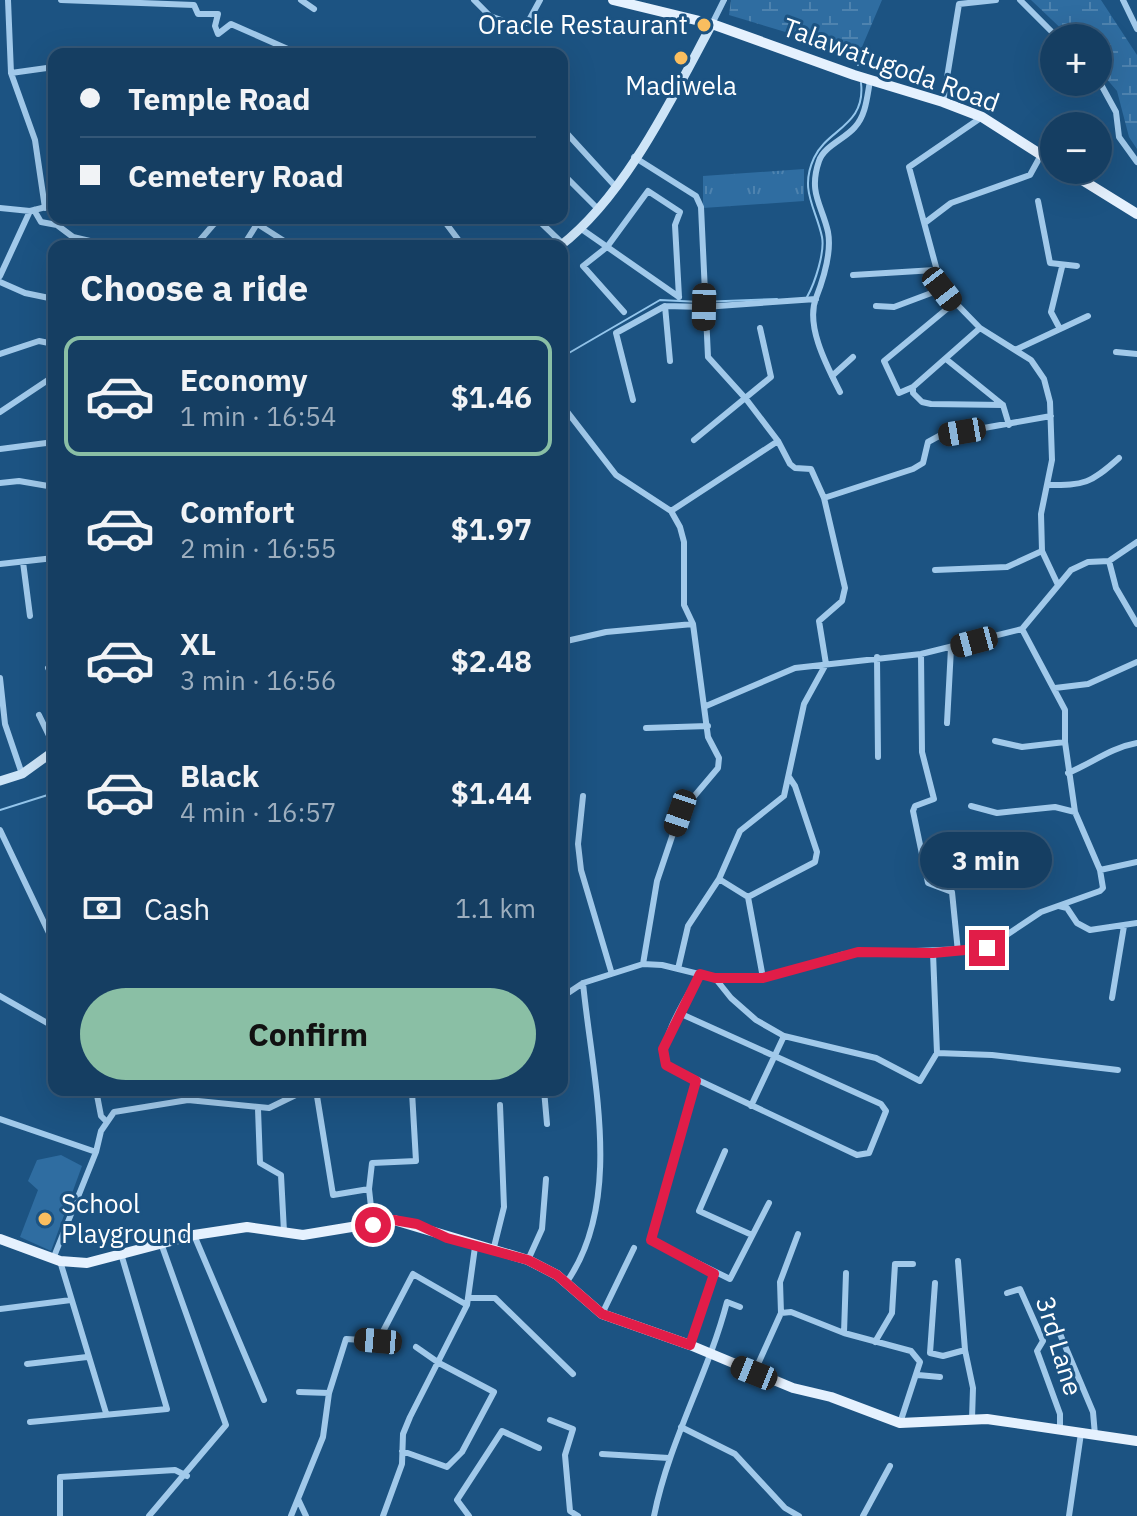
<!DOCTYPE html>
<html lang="en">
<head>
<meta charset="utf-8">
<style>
  body { margin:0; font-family:"IBM Plex Sans",sans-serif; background:#1e4568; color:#f1f3f6; height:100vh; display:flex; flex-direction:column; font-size:30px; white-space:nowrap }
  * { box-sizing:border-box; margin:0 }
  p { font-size:26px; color:#9daebe }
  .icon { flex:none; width:44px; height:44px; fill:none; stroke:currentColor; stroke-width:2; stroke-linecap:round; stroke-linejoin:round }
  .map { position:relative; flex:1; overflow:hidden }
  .details { position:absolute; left:48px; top:240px; width:520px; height:856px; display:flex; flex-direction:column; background:#153e62; border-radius:16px; box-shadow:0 8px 32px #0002,0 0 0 2px #345777 }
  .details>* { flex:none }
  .hud { position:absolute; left:48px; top:48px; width:520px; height:176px; border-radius:16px; box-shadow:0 8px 32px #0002,0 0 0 2px #345777; display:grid; align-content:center; height:176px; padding:0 32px; background:#153e62 }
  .controls { position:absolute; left:1040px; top:24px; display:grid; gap:16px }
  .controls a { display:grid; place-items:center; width:72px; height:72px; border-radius:50%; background:#153e62; box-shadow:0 8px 32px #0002,0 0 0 2px #345777; font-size:40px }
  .end { position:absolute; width:36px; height:36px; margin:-18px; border:10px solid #e11d48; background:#fff; box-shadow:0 0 0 4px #fff }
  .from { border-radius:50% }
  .bubble { position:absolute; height:56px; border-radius:28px; background:#153e62; box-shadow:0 8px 32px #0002,0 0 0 2px #345777; font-size:26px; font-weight:700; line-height:56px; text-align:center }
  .car { position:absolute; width:24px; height:48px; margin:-24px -12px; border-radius:10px; box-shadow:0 0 6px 2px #0007; background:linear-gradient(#222 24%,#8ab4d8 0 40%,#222 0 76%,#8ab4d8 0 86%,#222 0) }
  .hud b { display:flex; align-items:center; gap:28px; height:76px; font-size:30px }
  .hud b+b { border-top:2px solid #345777 }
  .hud i { width:20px; height:20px; background:#f1f3f6 }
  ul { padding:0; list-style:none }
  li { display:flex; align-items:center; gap:24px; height:120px; margin:0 16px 12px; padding:0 16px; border:4px solid transparent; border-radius:16px }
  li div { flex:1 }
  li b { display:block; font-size:30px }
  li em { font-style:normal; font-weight:700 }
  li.current { border-color:#8abfa5 }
  li>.icon { width:72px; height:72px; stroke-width:1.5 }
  h2 { padding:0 32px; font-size:36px; line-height:96px }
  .pay { display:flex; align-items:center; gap:20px; height:88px; padding:0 32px; font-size:30px }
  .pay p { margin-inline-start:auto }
  .cta { display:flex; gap:16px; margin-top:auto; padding:16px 32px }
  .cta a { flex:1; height:92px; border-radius:48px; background:#8abfa5; color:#111; font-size:32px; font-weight:700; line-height:92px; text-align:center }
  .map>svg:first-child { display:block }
  .grass { fill:url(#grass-tufts) }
  .wetland { fill:url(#wetland-marsh) }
  .pitch { fill:#2f6da1 }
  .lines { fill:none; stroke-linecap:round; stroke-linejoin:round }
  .stream { stroke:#94c6ec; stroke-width:2 }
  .minor { stroke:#a1c9ea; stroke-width:6 }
  .secondary { stroke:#cde4f7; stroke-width:9 }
  .primary { stroke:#e5f1fe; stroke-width:10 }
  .route { stroke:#e11d48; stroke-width:10 }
  .poi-dot { fill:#fabe5f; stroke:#1c5382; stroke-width:3 }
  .labels { text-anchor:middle; stroke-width:6; stroke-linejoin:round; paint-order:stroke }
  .poi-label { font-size:26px; fill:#fff; stroke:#1c5382; text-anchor:end }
  .street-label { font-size:26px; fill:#fff; stroke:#1c5382 }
</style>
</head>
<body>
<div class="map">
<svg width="1137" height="1516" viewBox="0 0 1137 1516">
  <defs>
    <pattern id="grass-tufts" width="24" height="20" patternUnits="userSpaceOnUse" patternTransform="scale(2)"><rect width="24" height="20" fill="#2f6da1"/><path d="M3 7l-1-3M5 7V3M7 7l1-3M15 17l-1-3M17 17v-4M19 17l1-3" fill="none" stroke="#4e83af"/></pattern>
    <pattern id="wetland-marsh" width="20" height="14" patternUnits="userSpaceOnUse" patternTransform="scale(2)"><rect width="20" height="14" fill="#2f6da1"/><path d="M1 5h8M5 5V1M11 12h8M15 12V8" fill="none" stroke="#4e83af"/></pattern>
  </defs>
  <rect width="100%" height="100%" fill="#1c5382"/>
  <path class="grass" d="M804,169V201L703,208V176Z"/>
  <path class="wetland" d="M731,0H882L859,54L729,15Z
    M1031,0H1101L1137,55V149L1129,137L1117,91L1098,69V38H1071Z"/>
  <path class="pitch" d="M61,1155L82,1166L51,1251L20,1237L38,1190L28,1181L37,1160Z"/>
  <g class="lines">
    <path class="stream" d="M858,65L859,54
      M807,297C815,283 825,252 822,237C816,208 799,190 814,158C827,129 866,126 861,83
      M562,357L660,300L700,302L777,299
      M0,810L54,793"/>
    <path class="minor" d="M8,0L11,73
      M61,0L194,5L198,14H218L215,26L218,34L231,24L299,54
      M301,0L314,9
      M474,0L490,16L518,26L528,22L540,0
      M1020,0L1058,38
      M1123,0L1137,29
      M712,24L724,0
      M1098,79L1116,112L1119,137L1137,162
      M943,102L959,4L996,0
      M982,117L909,167L942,289L980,328L1031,360L1044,379L1050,402L1052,460L1041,514L1042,551L1058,585
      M562,128L615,186
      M634,157L696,196L701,207L708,357L746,399L778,441L790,464L795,468L811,469L824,498L845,588L842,601L819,621L826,664L804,704L784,796L740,831L719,879L688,926L678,969
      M562,173L597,208
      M1038,201L1050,263L1077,266
      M0,208L30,211L54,205
      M45,208L35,140L11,73L54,67
      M34,210L41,222L57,225L73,237L111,246
      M193,218L213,225L222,218
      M248,218L292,246
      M442,218L463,246
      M536,218L563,244
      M926,222L951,203L1030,175L1041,155
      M580,228L679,297
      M195,246L213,225
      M243,246L257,224
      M853,275L935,270
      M0,276L30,211
      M0,282L25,293L54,299
      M665,306L670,361
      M876,306L894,307L942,289
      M624,312L583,266L607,247L648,191L680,212L675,225L679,297
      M980,328L913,387V393L922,402L931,404L1003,405
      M1060,329L1051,312L1062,267
      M1015,350L1088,316
      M1116,352L1137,354
      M0,354L39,341L54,344
      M946,359L1003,405L1009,425
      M832,376L853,357
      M913,387L899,393L884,361L954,303
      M840,392C828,368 805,326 816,298C823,280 832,253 828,232C822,205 808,193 819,161C824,146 845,139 855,127C866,115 867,97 870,81
      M633,400L616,333L665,306L704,307L816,299
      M562,405L616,475L671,511L680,527L684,542V605L693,624L708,737L719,758L718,768L680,813L657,881L643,964
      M0,412L54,376
      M694,440L771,377L760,328
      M0,449L54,442
      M0,483L19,481L54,487
      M1047,485C1085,485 1090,484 1119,458
      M824,498L913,469L923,463L928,442L939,436L1051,416
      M671,511L778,441
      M1109,561L1116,588L1137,624
      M23,562L30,616
      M0,564L54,558
      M935,570L1007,567L1042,551
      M1022,629L1065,710V742L1075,812L1100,870
      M562,642L606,632L693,624
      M921,654L922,752L934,799L915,806L913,811L928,883L952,892L958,952
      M877,657L878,757
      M48,668L54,680
      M0,678L5,724L22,774
      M1055,688L1088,684L1137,662
      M706,706L795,668L921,654L1022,629L1071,570L1088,562L1109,561L1137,542
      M39,715L54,746
      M947,723L951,648
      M646,728L708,726
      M995,741L1022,747L1065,742
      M1068,773C1094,762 1110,748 1137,743
      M583,796L578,844L581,870L611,971
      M971,806L997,813L1055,807L1075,812
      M0,830L49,933L53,978L50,1043L54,1046
      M719,879L748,897L763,978
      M748,897L815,862L817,852L795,786L789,777
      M1059,906L1067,908L1077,923L1090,930L1137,923
      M715,978L731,998L756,1020L784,1036L876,1058L920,1081L937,1053L933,953
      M0,996L49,1024
      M562,997L583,983L643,964L662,965L715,978H763L845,954L987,948L1041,912L1100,891L1103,888L1100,870L1137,862
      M1112,998L1124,926
      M679,1013L881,1104L886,1111L869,1153L857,1155L666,1065C655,1046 689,993 700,974
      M937,1053L992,1055L1118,1070
      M696,1081L651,1240L730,1279L769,1203
      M96,1090L101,1116L107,1122
      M316,1090L333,1195L369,1189L373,1225
      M544,1090L547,1124
      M751,1106L784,1036
      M258,1109L260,1163L281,1175L284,1232
      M0,1119L96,1152
      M725,1151L699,1211L752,1235
      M369,1189L372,1163L416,1161L412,1092
      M194,1235L264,1400
      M493,1251L504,1207L500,1105
      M53,1259L96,1152L101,1131L114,1112L188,1100L269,1108L306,1090
      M528,1260L542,1229L546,1179
      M60,1261L106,1413
      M958,1261L965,1350L973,1388L972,1419
      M566,1283C625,1200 592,1077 583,983
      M935,1283L930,1353L943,1356L965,1350
      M1007,1293L1020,1289L1043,1341L1037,1351L1060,1414V1429
      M468,1298H495L573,1374
      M0,1309L71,1300
      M781,1313L780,1282L798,1234
      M602,1314L634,1248
      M1052,1315L1093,1412L1095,1435
      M844,1333L846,1273
      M875,1342L892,1313L895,1264H913
      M690,1345L714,1274
      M27,1364L87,1357
      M754,1373L781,1313L791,1312L844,1333L911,1351L920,1362L900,1423
      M918,1375L940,1377
      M299,1392L329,1393
      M550,1420L573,1429L565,1455L570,1511L578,1516
      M30,1422L167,1409L122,1257
      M681,1427L735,1454L785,1508L799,1516
      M402,1451L447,1467L462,1452L494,1392L439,1363L416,1347
      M602,1454L669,1458
      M298,1499L306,1516
      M60,1516V1477L175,1470L187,1476
      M149,1516L226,1425L162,1246
      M291,1516L323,1437L329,1393L346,1339L378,1341L413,1274L467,1305
      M383,1516L402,1464L403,1434L410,1417L467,1305L475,1247
      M469,1516L457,1500L502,1431L539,1448
      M654,1516C669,1441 708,1375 727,1302L740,1307
      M863,1516L890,1466
      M1069,1516L1081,1433"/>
    <path class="secondary" d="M560,246C626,195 673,96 712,24
      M0,781L22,774L54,751"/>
    <path class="primary" d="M613,0L712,24L854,75L943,102L982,117L1054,163
      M1066,170L1137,214
      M0,1239L60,1261L87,1263L194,1235L247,1227L303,1235L394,1220L528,1260L557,1275L602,1314L690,1345L793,1388L831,1397L900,1423L987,1419L1137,1441"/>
  </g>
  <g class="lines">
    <path class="route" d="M373,1225L394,1220L417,1224L447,1238L528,1260L557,1275L602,1314L690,1345L714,1274L651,1240L696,1081L666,1065L663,1049L700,974L715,978H763L858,952L933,953L987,948"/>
  </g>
  <g class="poi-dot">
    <circle cx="704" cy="25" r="8"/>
    <circle cx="681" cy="58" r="8"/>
    <circle cx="45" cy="1219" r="8"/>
  </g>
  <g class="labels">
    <g class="poi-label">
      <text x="688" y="34">Oracle Restaurant</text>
      <text x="681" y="95" text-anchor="middle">Madiwela</text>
      <text x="61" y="1213" text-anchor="start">School<tspan x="61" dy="30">Playground</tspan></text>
    </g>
    <g class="street-label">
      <text transform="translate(891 65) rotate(20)" y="9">Talawatugoda Road</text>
      <text transform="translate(1059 1346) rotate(73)" y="9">3rd Lane</text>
    </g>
  </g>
</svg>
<div class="controls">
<a>+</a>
<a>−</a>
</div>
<i class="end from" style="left:373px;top:1225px"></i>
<i class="end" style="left:987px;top:948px"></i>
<div class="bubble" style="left:920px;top:832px;width:132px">3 min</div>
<i class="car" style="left:942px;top:289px;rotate:142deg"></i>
<i class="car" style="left:704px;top:307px;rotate:181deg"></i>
<i class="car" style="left:962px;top:432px;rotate:260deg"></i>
<i class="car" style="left:974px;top:642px;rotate:255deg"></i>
<i class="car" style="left:680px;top:813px;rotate:199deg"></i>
<i class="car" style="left:378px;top:1341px;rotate:275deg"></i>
<i class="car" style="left:754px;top:1373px;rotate:292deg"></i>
<div class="hud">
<b><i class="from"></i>Temple Road</b>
<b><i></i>Cemetery Road</b>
</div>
<section class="details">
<h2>Choose a ride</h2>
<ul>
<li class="current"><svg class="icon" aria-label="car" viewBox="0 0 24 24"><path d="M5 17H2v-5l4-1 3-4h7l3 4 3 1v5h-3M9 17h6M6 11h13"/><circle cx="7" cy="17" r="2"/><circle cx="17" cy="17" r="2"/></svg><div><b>Economy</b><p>1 min · 16:54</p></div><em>$1.46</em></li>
<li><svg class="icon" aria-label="car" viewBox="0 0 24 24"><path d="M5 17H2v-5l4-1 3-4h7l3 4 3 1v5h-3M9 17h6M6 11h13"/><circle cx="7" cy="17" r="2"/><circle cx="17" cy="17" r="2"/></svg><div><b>Comfort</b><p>2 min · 16:55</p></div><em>$1.97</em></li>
<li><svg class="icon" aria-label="car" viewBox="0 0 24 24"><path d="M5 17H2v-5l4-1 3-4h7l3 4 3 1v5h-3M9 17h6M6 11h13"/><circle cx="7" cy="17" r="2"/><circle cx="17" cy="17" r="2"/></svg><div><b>XL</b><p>3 min · 16:56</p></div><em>$2.48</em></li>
<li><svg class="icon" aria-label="car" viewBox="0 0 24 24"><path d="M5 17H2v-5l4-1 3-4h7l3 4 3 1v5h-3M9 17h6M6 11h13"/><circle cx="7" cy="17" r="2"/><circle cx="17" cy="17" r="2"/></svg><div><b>Black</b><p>4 min · 16:57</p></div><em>$1.44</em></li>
</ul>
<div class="pay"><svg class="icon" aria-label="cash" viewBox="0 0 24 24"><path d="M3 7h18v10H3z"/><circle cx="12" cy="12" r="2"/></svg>Cash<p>1.1 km</p></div>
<div class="cta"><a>Confirm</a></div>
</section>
</div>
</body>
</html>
